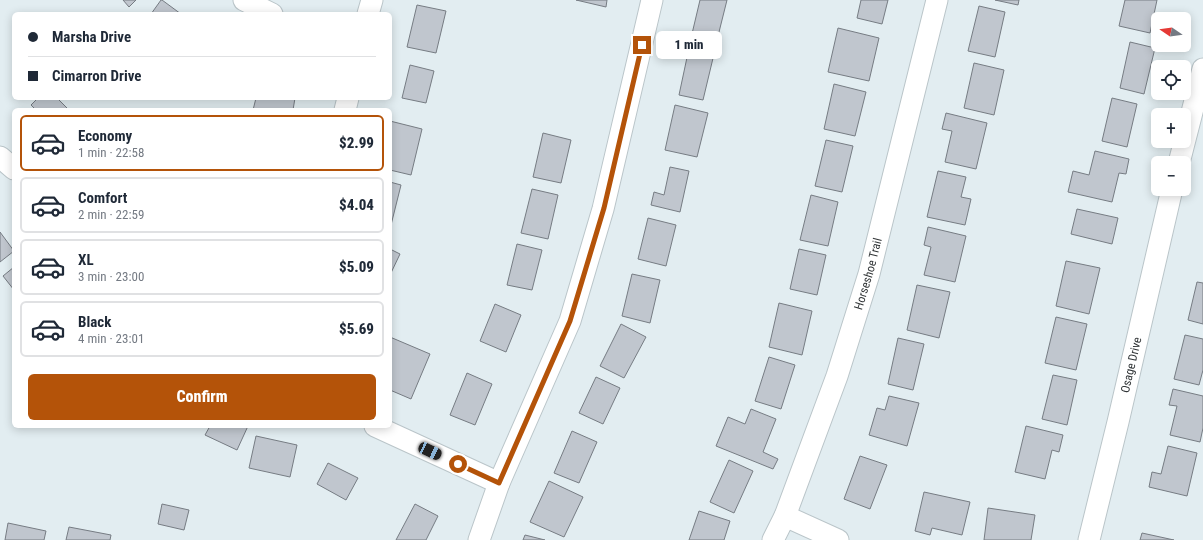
<!DOCTYPE html>
<html lang="en">
<head>
<meta charset="utf-8">
<style>
  body { margin:0; font-family:"Roboto Condensed",sans-serif; background:#f6f6f7; color:#1f2937; height:100vh; display:flex; flex-direction:column; font-size:15px; white-space:nowrap }
  * { box-sizing:border-box; margin:0 }
  p { font-size:13px; color:#747a83 }
  .icon { flex:none; width:22px; height:22px; fill:none; stroke:currentColor; stroke-width:2; stroke-linecap:round; stroke-linejoin:round }
  .map { position:relative; flex:1; overflow:hidden }
  .drawer { position:absolute; left:12px; top:108px; width:380px; height:320px; display:flex; flex-direction:column; background:#fff; border-radius:6px; box-shadow:0 2px 10px #0003 }
  .drawer>* { flex:none }
  .hud { position:absolute; left:12px; top:12px; width:380px; height:88px; border-radius:6px; box-shadow:0 2px 10px #0003; display:grid; align-content:center; height:88px; padding:0 16px; background:#fff }
  .needle { width:26px; rotate:283deg }
  .fabs { position:absolute; left:1151px; top:12px; display:grid; gap:8px }
  .fabs a { display:grid; place-items:center; width:40px; height:40px; border-radius:6px; background:#fff; box-shadow:0 2px 10px #0003; font-size:20px }
  .end { position:absolute; width:18px; height:18px; margin:-9px; border:5px solid #b45309; background:#fff; box-shadow:0 0 0 2px #fff }
  .from { border-radius:50% }
  .bubble { position:absolute; height:28px; border-radius:6px; background:#fff; box-shadow:0 2px 10px #0003; font-size:13px; font-weight:800; line-height:28px; text-align:center }
  .car { position:absolute; width:12px; height:24px; margin:-12px -6px; border-radius:5px; box-shadow:0 0 3px 1px #0007; background:linear-gradient(#222 24%,#8ab4d8 0 40%,#222 0 76%,#8ab4d8 0 86%,#222 0) }
  .hud b { display:flex; align-items:center; gap:14px; height:38px; font-size:15px }
  .hud b+b { border-top:1px solid #e0e1e3 }
  .hud i { width:10px; height:10px; background:#1f2937 }
  ul { padding:7px 0 0; list-style:none }
  li { display:flex; align-items:center; gap:12px; height:56px; margin:0 8px 6px; padding:0 8px; border:2px solid #e0e1e3; border-radius:6px }
  li div { flex:1 }
  li b { display:block; font-size:15px }
  li em { font-style:normal; font-weight:800 }
  li.on { border-color:#b45309 }
  li>.icon { width:36px; height:36px; stroke-width:1.5 }
  .action { display:flex; gap:8px; margin-top:auto; padding:8px 16px }
  .action a { flex:1; height:46px; border-radius:6px; background:#b45309; color:#fff; font-size:16px; font-weight:800; line-height:46px; text-align:center }
  .map>svg:first-child { display:block }
  .building { fill:#c0c6ce; stroke:#767c83 }
  .lines { fill:none; stroke-linecap:round; stroke-linejoin:round }
  .street-casing { stroke:#bac5c9; stroke-width:23 }
  .street { stroke:#fff; stroke-width:21 }
  .route { stroke:#b45309; stroke-width:5 }
  .labels { text-anchor:middle; stroke-width:3; stroke-linejoin:round; paint-order:stroke }
  .street-label { font-size:12px; fill:#313537; stroke:#fff }
</style>
</head>
<body>
<div class="map">
<svg width="1203" height="540" viewBox="0 0 1203 540">
  <rect width="100%" height="100%" fill="#e2edf1"/>
  <path class="building" d="M123,0H136L129,7Z
    M161,0H162L181,14H151Z
    M576,0H607L606,7Z
    M700,0H727L716,44L691,38Z
    M861,0H888L882,24L857,18Z
    M995,0H1019L1018,5Z
    M1125,0H1157L1150,33L1119,26Z
    M417,5L446,11L436,53L407,47Z
    M979,6L1005,12L995,57L968,51Z
    M838,28L879,38L869,81L828,72Z
    M1130,42L1155,48L1144,94L1120,88Z
    M689,48L714,54L703,100L679,95Z
    M974,63L1004,70L994,115L964,108Z
    M410,65L434,71L426,103L402,98Z
    M834,84L866,92L855,136L824,129Z
    M38,98H57L69,110H36L31,105Z
    M256,98H295L293,110H253Z
    M1112,98L1137,104L1127,147L1102,141Z
    M675,105L708,113L697,157L665,150Z
    M946,113L987,123L976,169L945,162L952,131L942,129Z
    M390,121L422,129L411,175L390,170Z
    M543,133L571,140L561,183L533,177Z
    M826,140L853,146L842,192L815,186Z
    M1095,151L1129,159L1126,174L1119,173L1112,202L1068,192L1073,171L1089,175Z
    M670,167L689,171L680,212L651,205L654,192L664,195Z
    M938,171L966,177L961,197L971,199L965,225L927,217Z
    M390,182L401,185L390,229Z
    M532,189L558,195L548,239L521,233Z
    M811,195L838,202L828,246L800,240Z
    M1077,209L1118,218L1112,244L1071,234Z
    M648,218L676,225L666,266L638,259Z
    M928,227L966,236L955,282L924,275L931,247L924,245Z
    M0,232L14,251L0,262Z
    M517,244L542,250L532,290L507,285Z
    M390,249L400,254L390,275Z
    M799,249L826,255L817,295L790,289Z
    M1066,261L1100,268L1089,314L1056,306Z
    M14,267V290L3,276Z
    M632,274L660,280L650,323L622,316Z
    M1197,282L1203,283V324L1188,320Z
    M917,285L950,292L939,338L907,330Z
    M779,303L812,311L802,355L769,347Z
    M495,304L521,315L506,352L480,341Z
    M1056,317L1087,324L1076,370L1045,363Z
    M621,324L646,337L624,378L600,366Z
    M1185,335L1203,339V370L1199,385L1174,379Z
    M390,337L430,354L411,399L390,390Z
    M898,338L924,344L913,390L888,384Z
    M769,357L795,365L781,409L755,401Z
    M467,373L492,384L475,425L450,415Z
    M1053,375L1077,380L1067,425L1042,419Z
    M596,377L620,388L603,424L579,413Z
    M1173,389L1203,396V428L1200,442L1170,435L1177,406L1169,405Z
    M889,396L919,403L907,446L869,435L877,408L885,410Z
    M751,409L776,419L763,452L778,459L773,469L716,446L728,417L745,424Z
    M210,426H248L237,450L205,435Z
    M1026,426L1063,435L1059,452L1052,450L1045,479L1015,472Z
    M572,431L597,442L579,483L554,473Z
    M256,436L297,445L290,477L249,468Z
    M1168,446L1197,453L1187,496L1149,487L1152,472L1161,474Z
    M860,456L887,465L870,509L844,499Z
    M729,460L753,471L734,513L710,502Z
    M328,463L358,478L346,500L317,484Z
    M549,481L583,497L564,537L530,522Z
    M924,492L970,502L962,535L932,528L930,535L915,531Z
    M162,504L189,510L184,530L158,524Z
    M415,504L438,516L426,540H396Z
    M988,508L1035,515L1031,540H984Z
    M699,511L730,521L724,540H689Z
    M8,523L46,531L44,540H5Z
    M69,527L111,535L110,540H66Z
    M1142,533L1174,540H1140Z
    M525,535L545,540H523Z"/>
  <g class="lines">
    <defs>
      <g id="street">
        <path d="M244,0L272,14"/>
        <path d="M368,14L372,0"/>
        <path d="M345,110L348,98"/>
        <path d="M0,157L14,169"/>
        <path d="M1179,163L1203,69"/>
        <path d="M375,426L499,483"/>
        <path d="M785,516L838,540"/>
        <path d="M479,540L499,483L570,321L603,209L652,0"/>
        <path id="s1" d="M773,540L785,516L837,376L869,274L937,0"/>
        <path id="s2" d="M1089,540L1118,422L1172,189"/>
      </g>
    </defs>
    <use href="#street" class="street-casing"/>
    <use href="#street" class="street"/>
  </g>
  <g class="lines">
    <path class="route" d="M458,464L499,483L570,321L604,208L642,45"/>
  </g>
  <g class="labels">
    <g class="street-label">
      <text dy="4" stroke="none"><textPath href="#s1" startOffset="283">Horseshoe Trail</textPath></text>
      <text dy="4" stroke="none"><textPath href="#s2" startOffset="180">Osage Drive</textPath></text>
    </g>
  </g>
</svg>
<div class="fabs">
<a><svg class="needle" viewBox="-14 -14 28 28"><path d="M0-13l5 13h-10z" fill="#e53935"/><path d="M0 13l5-13h-10z" fill="#747a83"/></svg></a>
<a><svg class="icon" aria-label="locate" viewBox="0 0 24 24"><circle cx="12" cy="12" r="6"/><path d="M12 2v4M12 18v4M2 12h4M18 12h4"/></svg></a>
<a>+</a>
<a>−</a>
</div>
<i class="end from" style="left:458px;top:464px"></i>
<i class="end" style="left:642px;top:45px"></i>
<div class="bubble" style="left:656px;top:31px;width:66px">1 min</div>
<i class="car" style="left:430px;top:451px;rotate:115deg"></i>
<div class="hud">
<b><i class="from"></i>Marsha Drive</b>
<b><i></i>Cimarron Drive</b>
</div>
<section class="drawer">
<ul>
<li class="on"><svg class="icon" aria-label="car" viewBox="0 0 24 24"><path d="M5 17H2v-5l4-1 3-4h7l3 4 3 1v5h-3M9 17h6M6 11h13"/><circle cx="7" cy="17" r="2"/><circle cx="17" cy="17" r="2"/></svg><div><b>Economy</b><p>1 min · 22:58</p></div><em>$2.99</em></li>
<li><svg class="icon" aria-label="car" viewBox="0 0 24 24"><path d="M5 17H2v-5l4-1 3-4h7l3 4 3 1v5h-3M9 17h6M6 11h13"/><circle cx="7" cy="17" r="2"/><circle cx="17" cy="17" r="2"/></svg><div><b>Comfort</b><p>2 min · 22:59</p></div><em>$4.04</em></li>
<li><svg class="icon" aria-label="car" viewBox="0 0 24 24"><path d="M5 17H2v-5l4-1 3-4h7l3 4 3 1v5h-3M9 17h6M6 11h13"/><circle cx="7" cy="17" r="2"/><circle cx="17" cy="17" r="2"/></svg><div><b>XL</b><p>3 min · 23:00</p></div><em>$5.09</em></li>
<li><svg class="icon" aria-label="car" viewBox="0 0 24 24"><path d="M5 17H2v-5l4-1 3-4h7l3 4 3 1v5h-3M9 17h6M6 11h13"/><circle cx="7" cy="17" r="2"/><circle cx="17" cy="17" r="2"/></svg><div><b>Black</b><p>4 min · 23:01</p></div><em>$5.69</em></li>
</ul>
<div class="action"><a>Confirm</a></div>
</section>
</div>
</body>
</html>
